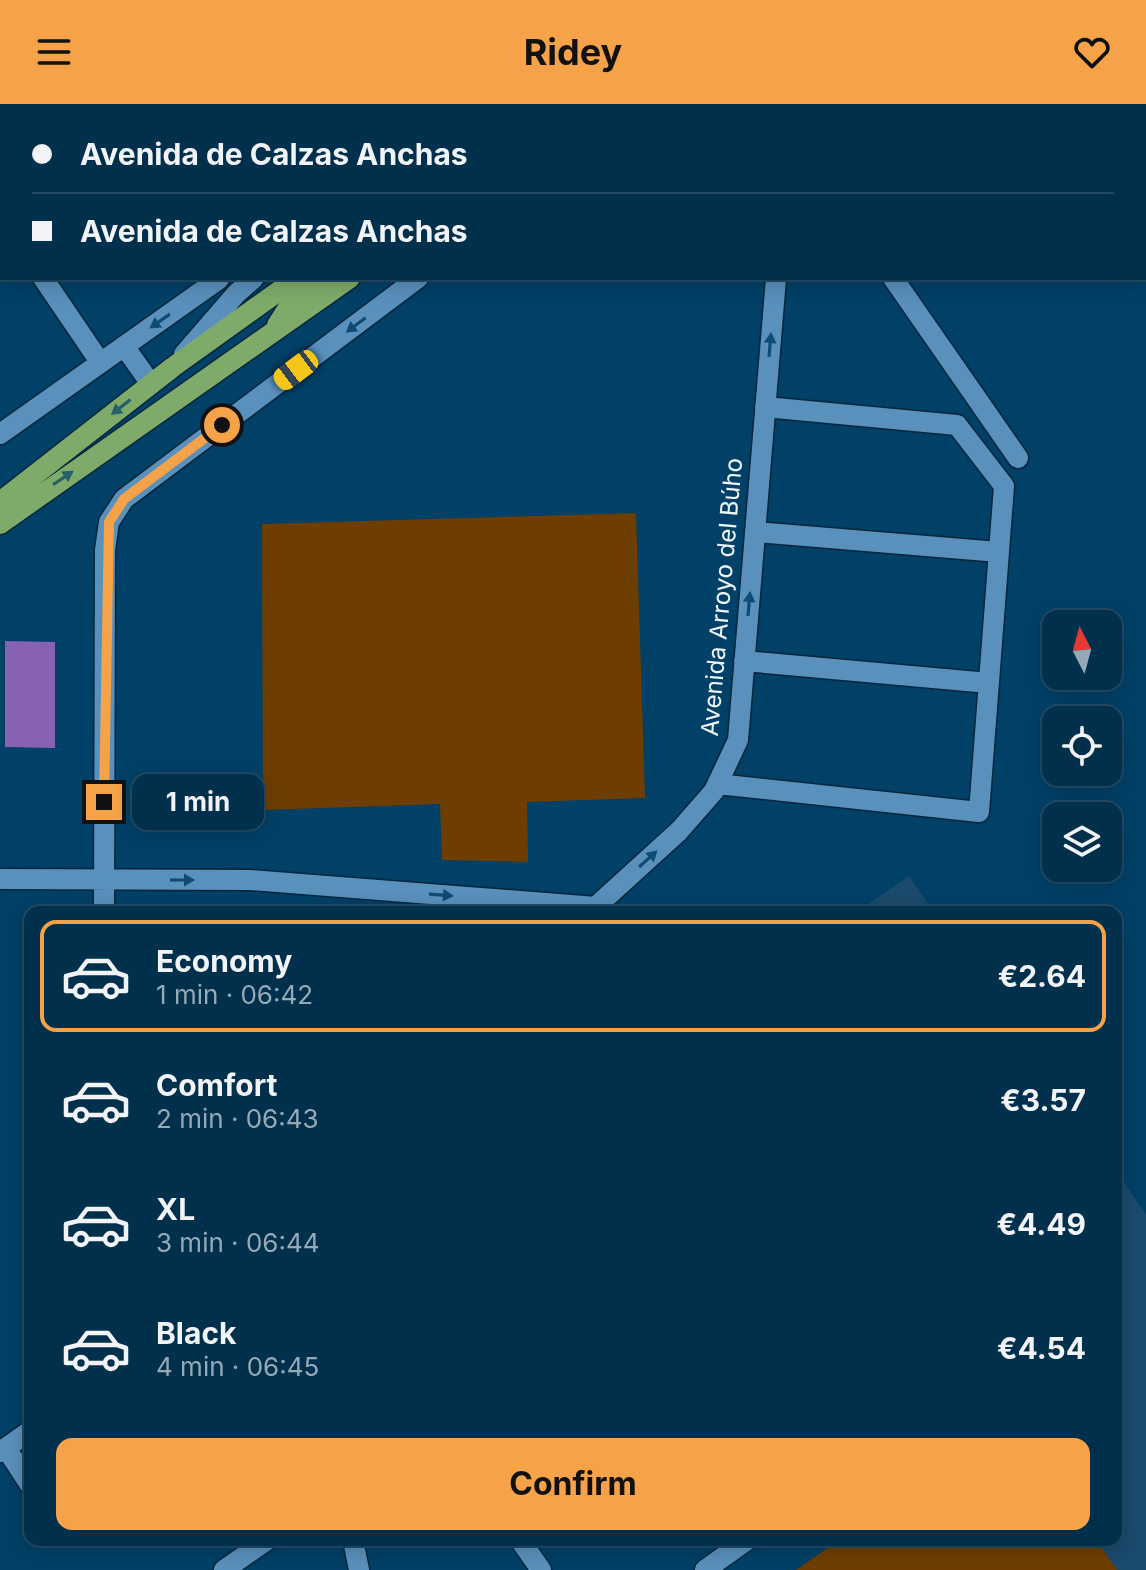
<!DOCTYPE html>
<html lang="en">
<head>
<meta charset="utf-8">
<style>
  body { margin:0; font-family:Inter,sans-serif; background:#0b3854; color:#f1f3f6; height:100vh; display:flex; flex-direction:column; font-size:30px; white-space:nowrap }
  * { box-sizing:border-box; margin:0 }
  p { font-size:26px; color:#96a9b6 }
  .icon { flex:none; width:44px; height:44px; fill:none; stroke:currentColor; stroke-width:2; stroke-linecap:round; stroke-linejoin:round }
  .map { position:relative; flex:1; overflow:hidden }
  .panel { position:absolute; left:24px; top:802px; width:1098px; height:640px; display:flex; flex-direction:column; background:#01304d; border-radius:16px; box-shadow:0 4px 20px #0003,0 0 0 2px #234b65 }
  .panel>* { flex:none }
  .hud { position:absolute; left:0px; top:0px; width:1146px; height:176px; box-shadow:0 4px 20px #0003,0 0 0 2px #234b65; display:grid; align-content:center; height:176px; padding:0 32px; background:#01304d }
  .needle { width:52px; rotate:354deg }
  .fabs { position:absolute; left:1042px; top:506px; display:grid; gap:16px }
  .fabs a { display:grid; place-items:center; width:80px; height:80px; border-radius:16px; background:#01304d; box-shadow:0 4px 20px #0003,0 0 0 2px #234b65; font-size:40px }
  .end { position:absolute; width:36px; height:36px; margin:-18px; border:10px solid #f6a248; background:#111; box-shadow:0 0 0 4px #111 }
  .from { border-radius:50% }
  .bubble { position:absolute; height:56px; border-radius:16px; background:#01304d; box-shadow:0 4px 20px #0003,0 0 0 2px #234b65; font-size:26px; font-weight:700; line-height:56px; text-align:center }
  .car { position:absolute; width:24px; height:48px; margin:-24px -12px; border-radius:10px; box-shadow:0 0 6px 2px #0007; background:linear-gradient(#f5c518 24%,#345 0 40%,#f5c518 0 76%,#345 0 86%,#f5c518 0) }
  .hud b { display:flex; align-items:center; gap:28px; height:76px; font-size:30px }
  .hud b+b { border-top:2px solid #234b65 }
  .hud i { width:20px; height:20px; background:#f1f3f6 }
  ul { padding:14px 0 0; list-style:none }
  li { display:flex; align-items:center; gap:24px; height:112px; margin:0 16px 12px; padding:0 16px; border:4px solid transparent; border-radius:16px }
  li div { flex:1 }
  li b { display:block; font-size:30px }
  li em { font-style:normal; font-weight:700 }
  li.on { border-color:#f6a248 }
  li>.icon { width:72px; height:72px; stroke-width:1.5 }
  .button { display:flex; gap:16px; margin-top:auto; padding:16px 32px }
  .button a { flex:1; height:92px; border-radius:16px; background:#f6a248; color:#111; font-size:32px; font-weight:700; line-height:92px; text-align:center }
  header { display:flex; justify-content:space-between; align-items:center; height:104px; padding:0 32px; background:#f6a248; color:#111; font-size:36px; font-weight:700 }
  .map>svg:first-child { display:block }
  .built { fill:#1a4a6c }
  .green { fill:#6e3e00 }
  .water { fill:#8762b2 }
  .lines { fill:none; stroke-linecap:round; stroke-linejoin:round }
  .minor-casing { stroke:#08263b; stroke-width:23 }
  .major-casing { stroke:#08263b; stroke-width:23 }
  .minor { stroke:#5a90bc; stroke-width:20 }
  .major { stroke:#7fab6a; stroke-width:20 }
  .oneway { fill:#0e4c74 }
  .oneway2 { fill:#276068 }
  .route { stroke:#f6a248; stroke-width:10 }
  .labels { text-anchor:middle; stroke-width:8; stroke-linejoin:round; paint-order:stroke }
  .street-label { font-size:24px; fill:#eff5fa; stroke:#014067 }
</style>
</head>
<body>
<header><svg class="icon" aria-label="menu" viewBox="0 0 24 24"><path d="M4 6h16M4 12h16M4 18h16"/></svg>Ridey<svg class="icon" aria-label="heart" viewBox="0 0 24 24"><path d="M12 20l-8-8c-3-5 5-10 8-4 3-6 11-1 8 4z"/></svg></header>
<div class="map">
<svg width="1146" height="1466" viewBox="0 0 1146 1466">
  <rect width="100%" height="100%" fill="#014067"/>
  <path class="built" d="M909,772L934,808H856Z
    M1116,1067L1146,1110V1466H1117L1096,1436H1116Z"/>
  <path class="green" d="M636,409L645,694L527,698L528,758L442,756L440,700L263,706L262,420Z
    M839,1436H1096L1117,1466H796Z"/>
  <path class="water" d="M5,537L55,538V644L5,643Z"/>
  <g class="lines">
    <defs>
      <path id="minor" d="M106,0L108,2
        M372,0L373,2
        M760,0L761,2
        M171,2L174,0
        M470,2L472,0
        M667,2L670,0
        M0,109L2,112
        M43,174L100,258
        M893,174L1018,354
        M124,242L151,280
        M184,250L236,190L254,174
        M0,330L219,175
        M755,428L999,448
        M744,557L989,579
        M717,680L979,708L1004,382L957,321L765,303
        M0,775L250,776L596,803
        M104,808L105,446L109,418L124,395L418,174
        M590,808L679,727L714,687L738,636L776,174
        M6,1344L30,1381
        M0,1348L30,1327
        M353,1436L359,1466
        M520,1436L541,1466
        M224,1466L267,1436
        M705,1466L747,1436"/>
      <path id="major" d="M533,2L536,0
        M578,2L580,0
        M277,221L291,199L325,174
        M0,398L173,263L297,174
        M0,420L350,174"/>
    </defs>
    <use href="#minor" class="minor-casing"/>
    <use href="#major" class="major-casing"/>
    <use href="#minor" class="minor"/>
    <use href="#major" class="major"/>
  </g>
  <defs><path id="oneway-solid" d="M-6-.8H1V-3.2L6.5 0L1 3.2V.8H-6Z" transform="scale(2)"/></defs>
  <g class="oneway">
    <use href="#oneway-solid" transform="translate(160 217) rotate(145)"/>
    <use href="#oneway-solid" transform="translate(356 221) rotate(143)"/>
    <use href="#oneway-solid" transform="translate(770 241) rotate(-85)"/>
    <use href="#oneway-solid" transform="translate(749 500) rotate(-85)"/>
    <use href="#oneway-solid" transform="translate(648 755) rotate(-42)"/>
    <use href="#oneway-solid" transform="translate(182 776)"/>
    <use href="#oneway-solid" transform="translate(441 791) rotate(4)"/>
  </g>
  <g class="oneway2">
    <use href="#oneway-solid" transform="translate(121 303) rotate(142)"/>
    <use href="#oneway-solid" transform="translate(63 374) rotate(-34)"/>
  </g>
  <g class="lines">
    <path class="route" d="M104,698L109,418L124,395L222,321"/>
  </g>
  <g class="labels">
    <g class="street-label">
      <text transform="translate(722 493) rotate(-85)" y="8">Avenida Arroyo del Búho</text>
    </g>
  </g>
</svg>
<div class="fabs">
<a><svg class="needle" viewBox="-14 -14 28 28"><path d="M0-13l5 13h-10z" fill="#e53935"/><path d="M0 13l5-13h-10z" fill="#96a9b6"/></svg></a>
<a><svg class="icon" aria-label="locate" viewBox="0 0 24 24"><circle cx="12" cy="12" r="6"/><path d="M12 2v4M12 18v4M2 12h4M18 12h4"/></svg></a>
<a><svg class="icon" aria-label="layers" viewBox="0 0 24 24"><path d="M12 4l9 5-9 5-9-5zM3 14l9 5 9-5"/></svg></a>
</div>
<i class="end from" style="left:222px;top:321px"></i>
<i class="end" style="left:104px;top:698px"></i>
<div class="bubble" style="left:132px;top:670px;width:132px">1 min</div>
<i class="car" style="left:296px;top:266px;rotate:233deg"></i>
<div class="hud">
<b><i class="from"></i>Avenida de Calzas Anchas</b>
<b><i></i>Avenida de Calzas Anchas</b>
</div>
<section class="panel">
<ul>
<li class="on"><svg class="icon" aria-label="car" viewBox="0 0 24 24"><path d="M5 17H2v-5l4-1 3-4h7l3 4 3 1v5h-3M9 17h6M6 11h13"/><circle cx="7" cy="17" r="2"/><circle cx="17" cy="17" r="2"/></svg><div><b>Economy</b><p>1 min · 06:42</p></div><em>€2.64</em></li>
<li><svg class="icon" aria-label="car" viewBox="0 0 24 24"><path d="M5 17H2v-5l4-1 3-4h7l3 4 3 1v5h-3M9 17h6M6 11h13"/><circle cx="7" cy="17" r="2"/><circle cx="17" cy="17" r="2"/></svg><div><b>Comfort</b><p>2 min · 06:43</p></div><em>€3.57</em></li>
<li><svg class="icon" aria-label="car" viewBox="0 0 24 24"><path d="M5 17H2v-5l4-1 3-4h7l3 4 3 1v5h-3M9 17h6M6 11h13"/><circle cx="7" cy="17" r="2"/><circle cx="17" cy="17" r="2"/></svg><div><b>XL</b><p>3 min · 06:44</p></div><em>€4.49</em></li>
<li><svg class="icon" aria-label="car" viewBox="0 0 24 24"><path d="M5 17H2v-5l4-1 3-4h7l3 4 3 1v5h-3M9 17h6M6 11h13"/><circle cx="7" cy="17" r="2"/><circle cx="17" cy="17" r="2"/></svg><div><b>Black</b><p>4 min · 06:45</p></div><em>€4.54</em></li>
</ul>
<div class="button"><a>Confirm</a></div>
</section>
</div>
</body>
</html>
